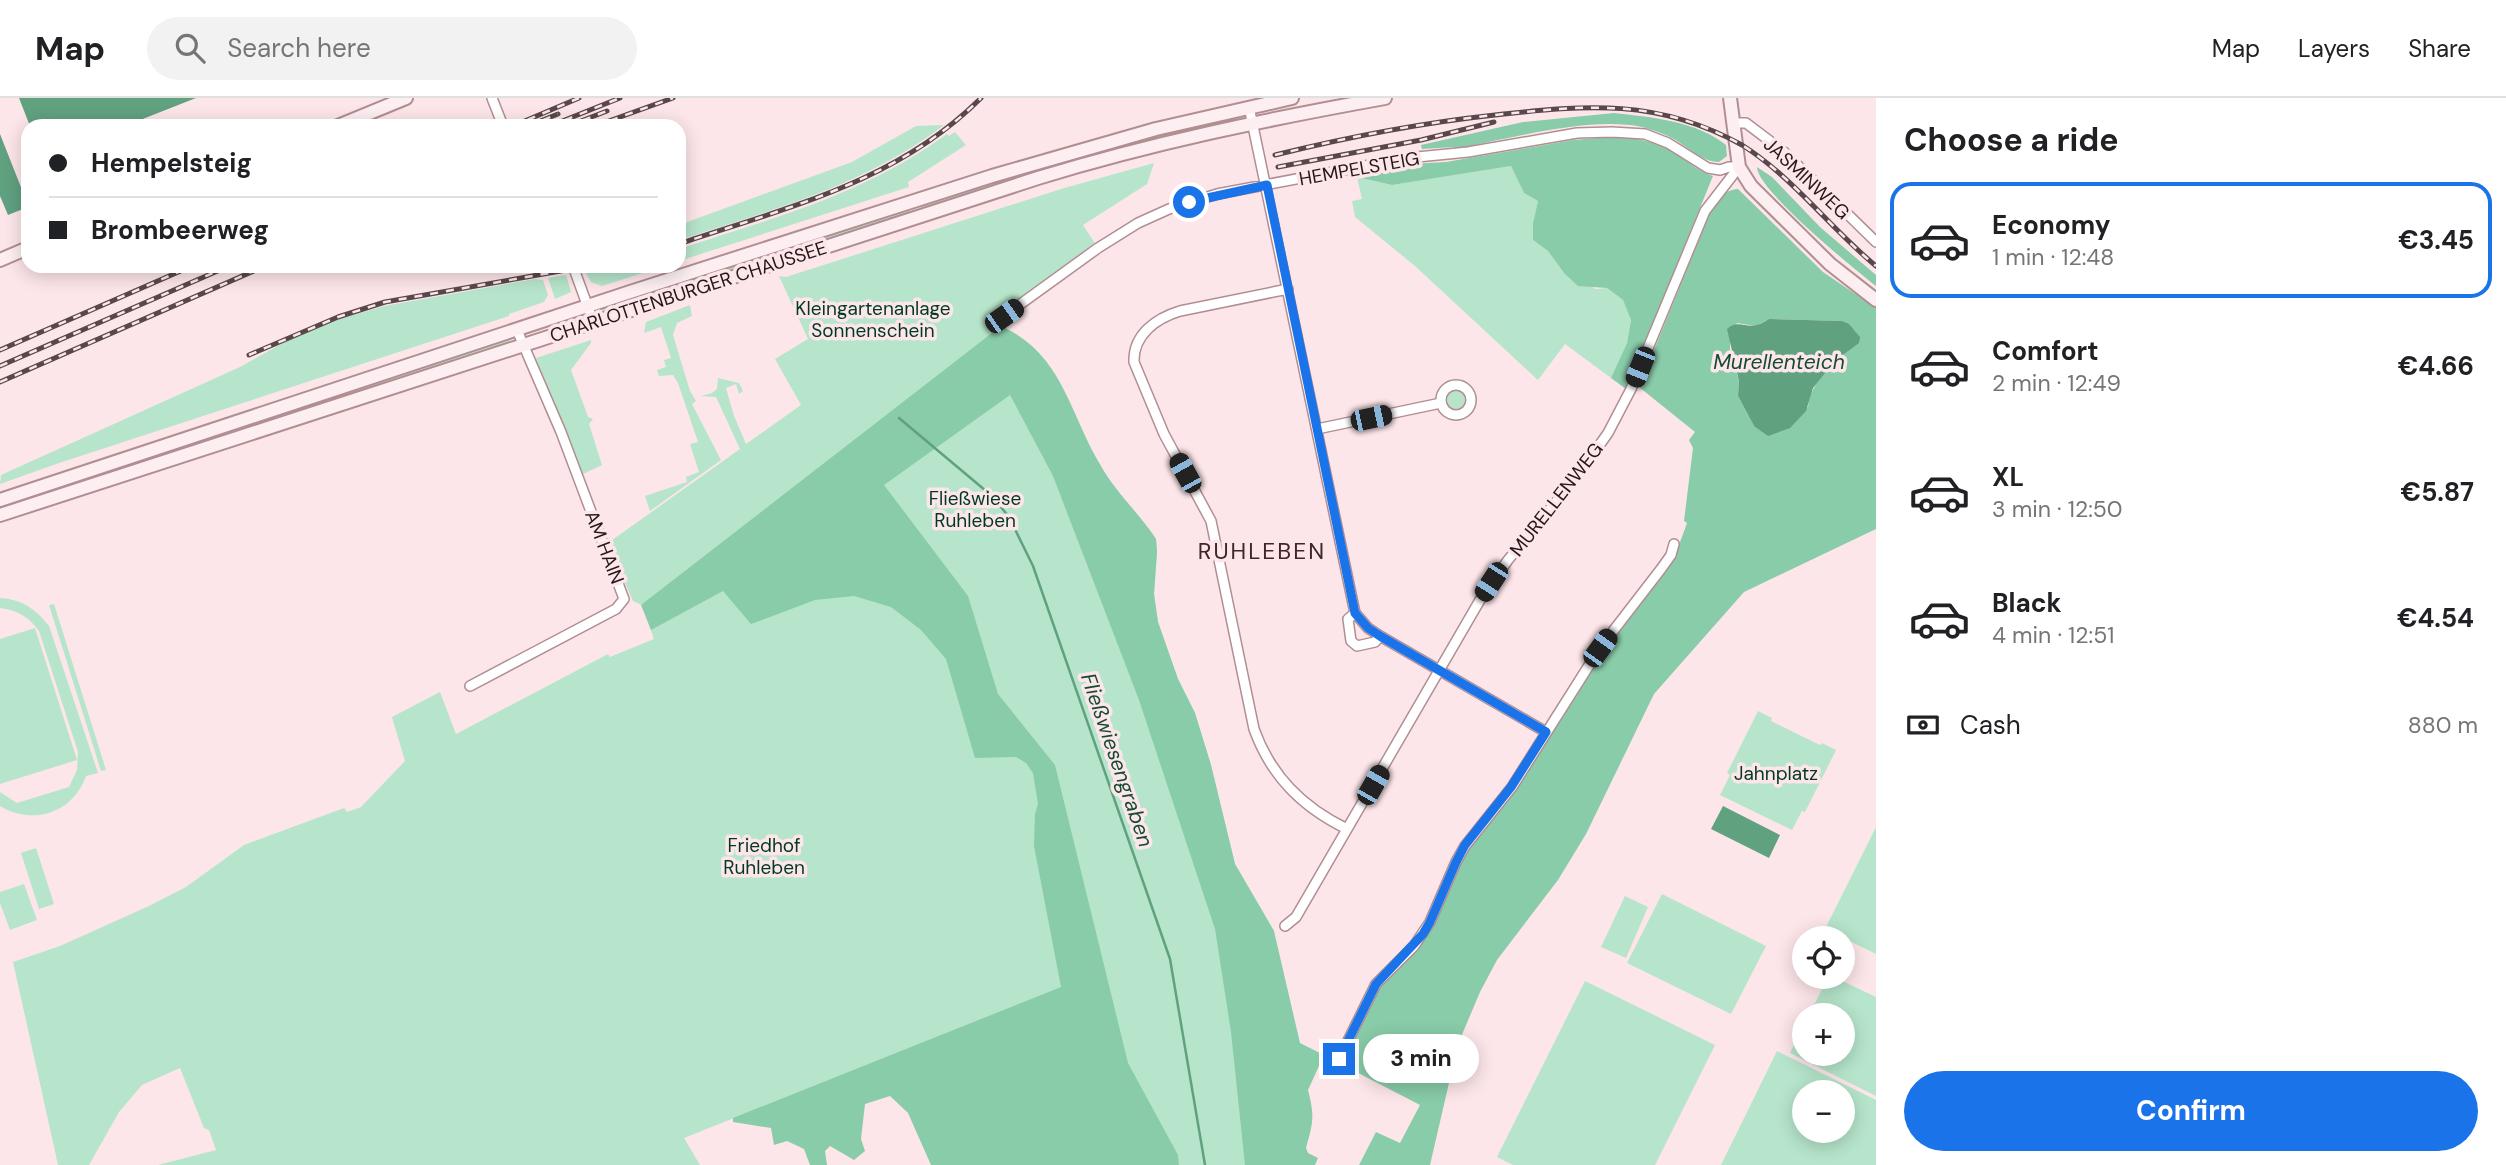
<!DOCTYPE html>
<html lang="en">
<head>
<meta charset="utf-8">
<style>
  body { margin:0; font-family:"DM Sans",sans-serif; background:#f2f2f2; color:#202124; height:100vh; display:flex; flex-direction:column; font-size:26px; white-space:nowrap }
  * { box-sizing:border-box; margin:0 }
  p { font-size:23px; color:#757577 }
  .icon { flex:none; width:38px; height:38px; fill:none; stroke:currentColor; stroke-width:2; stroke-linecap:round; stroke-linejoin:round }
  .map { position:relative; flex:1; overflow:hidden }
  .details { display:flex; flex-direction:column; background:#fff; width:630px }
  .details>* { flex:none }
  .banner { position:absolute; left:21px; top:21px; width:665px; height:154px; border-radius:21px; box-shadow:0 4px 18px #0003; display:grid; align-content:center; height:154px; padding:0 28px; background:#fff }
  .buttons { position:absolute; left:1792px; top:828px; display:grid; gap:14px }
  .buttons a { display:grid; place-items:center; width:63px; height:63px; border-radius:50%; background:#fff; box-shadow:0 4px 18px #0003; font-size:35px }
  .end { position:absolute; width:32px; height:32px; margin:-16px; border:9px solid #1a73e8; background:#fff; box-shadow:0 0 0 4px #fff }
  .from { border-radius:50% }
  .bubble { position:absolute; height:49px; border-radius:24px; background:#fff; box-shadow:0 4px 18px #0003; font-size:23px; font-weight:700; line-height:49px; text-align:center }
  .car { position:absolute; width:21px; height:42px; margin:-21px -10px; border-radius:9px; box-shadow:0 0 5px 2px #0007; background:linear-gradient(#222 24%,#8ab4d8 0 40%,#222 0 76%,#8ab4d8 0 86%,#222 0) }
  .banner b { display:flex; align-items:center; gap:24px; height:66px; font-size:26px }
  .banner b+b { border-top:2px solid #e0e0e0 }
  .banner i { width:18px; height:18px; background:#202124 }
  ul { padding:0; list-style:none }
  li { display:flex; align-items:center; gap:21px; height:116px; margin:0 14px 10px; padding:0 14px; border:4px solid transparent; border-radius:21px }
  li div { flex:1 }
  li b { display:block; font-size:26px }
  li em { font-style:normal; font-weight:700 }
  li.active { border-color:#1a73e8 }
  li>.icon { width:63px; height:63px; stroke-width:1.5 }
  h2 { padding:0 28px; font-size:32px; line-height:84px }
  .pay { display:flex; align-items:center; gap:18px; height:77px; padding:0 28px; font-size:26px }
  .pay p { margin-inline-start:auto }
  .button { display:flex; gap:14px; margin-top:auto; padding:14px 28px }
  .button a { flex:1; height:80px; border-radius:42px; background:#1a73e8; color:#fff; font-size:28px; font-weight:700; line-height:80px; text-align:center }
  header { display:flex; align-items:center; gap:42px; box-sizing:border-box; height:98px; padding:0 35px; background:#fff; border-bottom:2px solid #e0e0e0 }
  header strong { font-size:33px }
  nav { display:flex; gap:38px; margin-inline-start:auto; font-size:24px }
  .search { width:490px; height:63px; background:#f2f2f2; display:flex; align-items:center; gap:18px; box-sizing:border-box; padding:0 24px; border-radius:38px; color:#757577; font-size:26px }
  main { display:flex; flex:1; min-height:0 }
  .map>svg:first-child { display:block }
  .green { fill:#b6e5cb; fill-rule:evenodd }
  .forest { fill:#89cca9; fill-rule:evenodd }
  .water { fill:#60a180 }
  .lines { fill:none; stroke-linecap:round; stroke-linejoin:round }
  .stream { stroke:#60a180; stroke-width:2.5 }
  .street-casing { stroke:#b18e92; stroke-width:12 }
  .secondary-casing { stroke:#b18e92; stroke-width:16 }
  .street { stroke:#fff; stroke-width:9 }
  .secondary { stroke:#fdeff1; stroke-width:12 }
  .rail-casing { stroke:#58484b; stroke-width:5 }
  .rail { stroke:#fde6e9; stroke-width:2.5; stroke-dasharray:8; stroke-linecap:butt }
  .route { stroke:#1a73e8; stroke-width:9 }
  .labels { text-anchor:middle; stroke-width:7; stroke-linejoin:round; paint-order:stroke }
  .street-label { font-size:19px; fill:#241719; stroke:#fde6e9 }
  .park-label { font-size:19px; fill:#003923; stroke:#fde6e9 }
  .water-label { font-size:21px; font-style:italic; fill:#164b33; stroke:#fde6e9 }
  .quarter-label { font-size:23px; letter-spacing:2px; fill:#412529; stroke:#fde6e9 }
</style>
</head>
<body>
<header>
<strong>Map</strong>
<div class="search"><svg class="icon" aria-label="search" viewBox="0 0 24 24"><circle cx="10" cy="10" r="6"/><path d="M15 15l6 6"/></svg>Search here</div>
<nav><a>Map</a><a>Layers</a><a>Share</a></nav>
</header>
<main>
<div class="map">
<svg width="1876" height="1067" viewBox="0 0 1876 1067">
  <rect width="100%" height="100%" fill="#fde6e9"/>
  <path class="green" d="M1238,18L1242,20L1106,54L924,111L922,109V106C1026,73 1131,40 1238,18Z
    M944,27C866,87 772,112 679,142V127L852,64L916,28Z
    M955,34L966,47L908,84L909,89L679,163V151C776,119 863,97 947,36L949,38Z
    M1154,65L1147,86L1083,127L1098,150L999,220L1001,228C1068,262 1067,316 1103,373C1119,397 1140,417 1156,441L1157,454L1154,496L1158,524L1178,581L1195,615L1211,667L1235,766L1274,833L1258,1067H1079L1042,897L684,1040L700,1067H158L216,1052L209,1032L204,1030L180,970L142,987L119,1014L89,1067H58L13,864L60,848L149,808L186,789L244,747L344,710L347,714L361,709L405,663L392,619L440,594L456,636L608,556L610,559L654,541L642,507L633,503L608,445L740,351L716,299L701,298L712,295L717,291L718,280L739,285L743,293L739,296L736,286L726,290L734,318L746,346L801,307L775,261L808,241L779,178L786,179L1061,91Z
    M1511,68L1524,95L1538,103L1533,125V142L1548,153L1564,175L1596,191L1607,190L1623,202L1631,221L1627,245L1611,280L1565,246L1538,282L1415,168L1355,119L1352,103L1362,101L1357,79L1392,87Z
    M907,111L910,113L909,116L605,214L601,212V210Z
    M623,168H665L602,188L591,184L585,174Z
    M566,177L571,194L555,201L548,180Z
    M535,181L543,182L548,197L544,204L509,216V218L59,365L0,386L1,377L240,269L292,240L327,225L384,208Z
    M690,207L692,218L677,225L673,237L690,293L696,303L692,306L721,362L650,413L645,398L687,384L686,379L699,374L690,346L698,344L678,285L673,277L659,278L657,272L666,269L664,262L671,260L661,229L644,235L646,224Z
    M509,240L510,245L273,321L354,294L374,284Z
    M591,242V245L571,272L588,319L593,321L589,326L602,367L581,377L536,260Z
    M1446 303a11 11 0 1 1 22 0a11 11 0 1 1-22 0Z
    M243,326L244,331L0,412V407Z
    M0,500C21,501 36,511 49,528L98,675L86,678C73,715 33,728 0,708V694L17,705L69,689L77,672L78,654L39,533C29,519 17,512 0,510Z
    M54,506L106,672L101,673L49,507Z
    M35,530L77,662L0,686V541Z
    M1758,613L1772,620L1771,623L1820,647L1822,645L1836,652L1805,714L1802,713L1792,732L1720,697L1730,677L1727,675Z
    M1876,729V856L1825,831Z
    M36,750L54,806L39,811L21,755Z
    M24,786L37,822L10,832L0,805V794Z
    M1662,796L1766,848L1731,916L1627,865Z
    M1625,798L1648,809L1626,860L1601,849Z
    M1828,879H1834L1876,899V998L1790,955L1804,926V956H1843V917H1809Z
    M1585,883L1715,947L1655,1067H1513L1497,1059Z
    M1777,953L1876,1002V1067H1721ZM1843,994V1032H1804V994Z"/>
  <path class="forest" d="M1614,15C1650,19 1697,23 1726,47L1727,58L1719,64C1702,64 1687,48 1672,40C1662,35 1653,32 1642,29C1590,18 1508,41 1455,51L1454,49L1422,51L1421,47L1523,24Z
    M1610,39C1635,39 1658,43 1679,58C1690,65 1700,74 1713,78L1626,291L1611,280L1627,245L1631,222L1623,202L1607,190L1578,188L1564,175L1548,153L1533,142V125L1538,103L1524,95L1511,68L1392,87L1357,79V76L1410,66L1446,64L1573,42Z
    M1757,69L1772,79L1820,129L1876,177V188C1854,171 1757,92 1757,69Z
    M1738,91L1823,174L1876,210V431L1744,494L1654,596L1586,736L1558,782L1497,862L1480,894L1458,946L1430,1067H1359L1376,1034L1400,1045L1420,1007L1337,964L1382,884L1416,853L1429,835L1452,781L1473,744L1596,563L1675,458L1687,425L1684,423L1693,350L1689,342L1695,334L1639,289L1709,117C1716,105 1722,92 1738,91ZM1769,221L1842,223L1856,234C1853,240 1849,248 1845,254C1831,273 1811,282 1808,309L1754,328L1738,298L1739,283L1730,251V244L1737,225L1756,228Z
    M1001,228C1063,256 1069,315 1101,368C1116,395 1139,415 1156,441L1157,454L1154,496L1158,524L1178,581L1195,615L1211,667L1235,766L1274,833L1300,945L1324,957L1308,992C1315,1019 1313,1025 1306,1050L1308,1055L1318,1060L1315,1067H1245L1231,934L1215,831L1139,602L1053,378L1010,297L884,387L968,498L998,596L1055,667L1128,965L1178,1057L1179,1067H931L908,1015L890,998L865,1006L861,1041L865,1053L854,1062L830,1048L825,1053L827,1067H810L804,1051L787,1043L774,1047L771,1030L733,1024V1020L1061,889L1034,748L1035,716L1038,706L1033,675L1026,665L1016,659L975,660L946,561L921,532L891,509L854,498L815,502L751,526L723,493L651,532L641,507Z"/>
  <path class="water" d="M19,0H196L125,28H30Z
    M0,36L28,107V109L8,117L0,98Z
    M1769,221L1842,223L1849,226L1860,239L1859,245L1836,262L1813,290L1806,313L1790,330L1768,338L1754,328L1738,298L1739,283L1727,231C1737,221 1745,230 1757,227C1761,226 1765,223 1769,221Z
    M1723,708L1780,737L1769,760L1711,731Z"/>
  <g class="lines">
    <path class="stream" d="M899,320L992,398L1009,419L1033,468L1170,861L1205,1067"/>
    <defs>
      <path id="street" d="M492,0L503,28
        M1249,9L1355,515L1368,530L1380,538L1546,634
        M1735,25H1746L1783,53L1876,144
        M573,168L593,223
        M1288,191L1180,213C1157,220 1133,236 1134,264L1164,336L1211,423L1254,631C1271,678 1302,709 1347,731
        M1004,218L1098,150L1138,125L1169,111L1217,96L1407,60L1468,54L1577,35L1612,34L1645,36L1668,45L1708,70L1720,72L1729,69H1739L1705,113L1631,291L1608,335L1579,376L1508,462L1480,502L1296,819L1285,828
        M1441 302a15 15 0 1 1 30 0a15 15 0 1 1-30 0Z
        M1317,331L1441,305
        M1355,515L1348,521L1351,543L1357,548L1375,544L1380,538
        M470,588L616,511L624,501L561,334L517,232
        M1339,961L1376,886L1414,848L1430,824L1456,764L1465,748L1512,689L1600,550L1661,471L1671,457L1674,446"/>
      <path id="secondary" d="M1730,0L1739,69L1751,88L1830,166L1876,202
        M338,28L406,0
        M0,162L28,150
        M0,402L630,194L992,78L1156,31L1292,0
        M0,417L1038,80C1152,45 1268,21 1385,0"/>
    </defs>
    <use href="#street" class="street-casing"/>
    <use href="#secondary" class="secondary-casing"/>
    <use href="#street" class="street"/>
    <use href="#secondary" class="secondary"/>
    <defs>
      <path id="rail" d="M513,28L579,0
        M528,28L558,16
        M550,28L620,0
        M568,28L607,13
        M595,28L673,0
        M1275,57C1348,39 1420,25 1495,17C1588,7 1657,0 1742,47C1793,79 1830,130 1876,168
        M1278,69L1421,42L1494,24
        M679,146C788,109 897,84 981,0
        M0,252L192,168
        M249,257L338,219L385,204L589,168
        M0,268L229,168
        M0,284L265,168"/>
    </defs>
    <use href="#rail" class="rail-casing"/>
    <use href="#rail" class="rail"/>
  </g>
  <g class="lines">
    <path class="route" d="M1189,104L1267,87L1355,515L1368,530L1380,538L1546,634L1511,689L1465,747L1456,764L1430,824L1423,836L1376,886L1339,961"/>
  </g>
  <g class="labels">
    <g class="street-label">
      <text transform="translate(1359 70) rotate(-10)" y="7">HEMPELSTEIG</text>
      <text transform="translate(1807 80) rotate(43)" y="7">JASMINWEG</text>
      <text transform="translate(688 193) rotate(-18)" y="7">CHARLOTTENBURGER CHAUSSEE</text>
      <text transform="translate(1556 401) rotate(-52)" y="7">MURELLENWEG</text>
      <text transform="translate(605 449) rotate(69)" y="7">AM HAIN</text>
    </g>
    <g class="park-label">
      <text x="873" y="217">Kleingartenanlage<tspan x="873" dy="22">Sonnenschein</tspan></text>
      <text x="975" y="407">Fließwiese<tspan x="975" dy="22">Ruhleben</tspan></text>
      <text x="1776" y="682">Jahnplatz</text>
      <text x="764" y="754">Friedhof<tspan x="764" dy="22">Ruhleben</tspan></text>
    </g>
    <g class="water-label">
      <text x="1779" y="271">Murellenteich</text>
      <text transform="translate(1117 662) rotate(71)" y="7">Fließwiesengraben</text>
    </g>
    <g class="quarter-label">
      <text x="1262" y="461">RUHLEBEN</text>
    </g>
  </g>
</svg>
<div class="buttons">
<a><svg class="icon" aria-label="locate" viewBox="0 0 24 24"><circle cx="12" cy="12" r="6"/><path d="M12 2v4M12 18v4M2 12h4M18 12h4"/></svg></a>
<a>+</a>
<a>−</a>
</div>
<i class="end from" style="left:1189px;top:104px"></i>
<i class="end" style="left:1339px;top:961px"></i>
<div class="bubble" style="left:1363px;top:936px;width:116px">3 min</div>
<i class="car" style="left:1004px;top:218px;rotate:55deg"></i>
<i class="car" style="left:1640px;top:269px;rotate:202deg"></i>
<i class="car" style="left:1371px;top:320px;rotate:78deg"></i>
<i class="car" style="left:1185px;top:375px;rotate:331deg"></i>
<i class="car" style="left:1491px;top:484px;rotate:213deg"></i>
<i class="car" style="left:1600px;top:550px;rotate:36deg"></i>
<i class="car" style="left:1373px;top:687px;rotate:30deg"></i>
<div class="banner">
<b><i class="from"></i>Hempelsteig</b>
<b><i></i>Brombeerweg</b>
</div>
</div>
<section class="details">
<h2>Choose a ride</h2>
<ul>
<li class="active"><svg class="icon" aria-label="car" viewBox="0 0 24 24"><path d="M5 17H2v-5l4-1 3-4h7l3 4 3 1v5h-3M9 17h6M6 11h13"/><circle cx="7" cy="17" r="2"/><circle cx="17" cy="17" r="2"/></svg><div><b>Economy</b><p>1 min · 12:48</p></div><em>€3.45</em></li>
<li><svg class="icon" aria-label="car" viewBox="0 0 24 24"><path d="M5 17H2v-5l4-1 3-4h7l3 4 3 1v5h-3M9 17h6M6 11h13"/><circle cx="7" cy="17" r="2"/><circle cx="17" cy="17" r="2"/></svg><div><b>Comfort</b><p>2 min · 12:49</p></div><em>€4.66</em></li>
<li><svg class="icon" aria-label="car" viewBox="0 0 24 24"><path d="M5 17H2v-5l4-1 3-4h7l3 4 3 1v5h-3M9 17h6M6 11h13"/><circle cx="7" cy="17" r="2"/><circle cx="17" cy="17" r="2"/></svg><div><b>XL</b><p>3 min · 12:50</p></div><em>€5.87</em></li>
<li><svg class="icon" aria-label="car" viewBox="0 0 24 24"><path d="M5 17H2v-5l4-1 3-4h7l3 4 3 1v5h-3M9 17h6M6 11h13"/><circle cx="7" cy="17" r="2"/><circle cx="17" cy="17" r="2"/></svg><div><b>Black</b><p>4 min · 12:51</p></div><em>€4.54</em></li>
</ul>
<div class="pay"><svg class="icon" aria-label="cash" viewBox="0 0 24 24"><path d="M3 7h18v10H3z"/><circle cx="12" cy="12" r="2"/></svg>Cash<p>880 m</p></div>
<div class="button"><a>Confirm</a></div>
</section>
</main>
</body>
</html>
